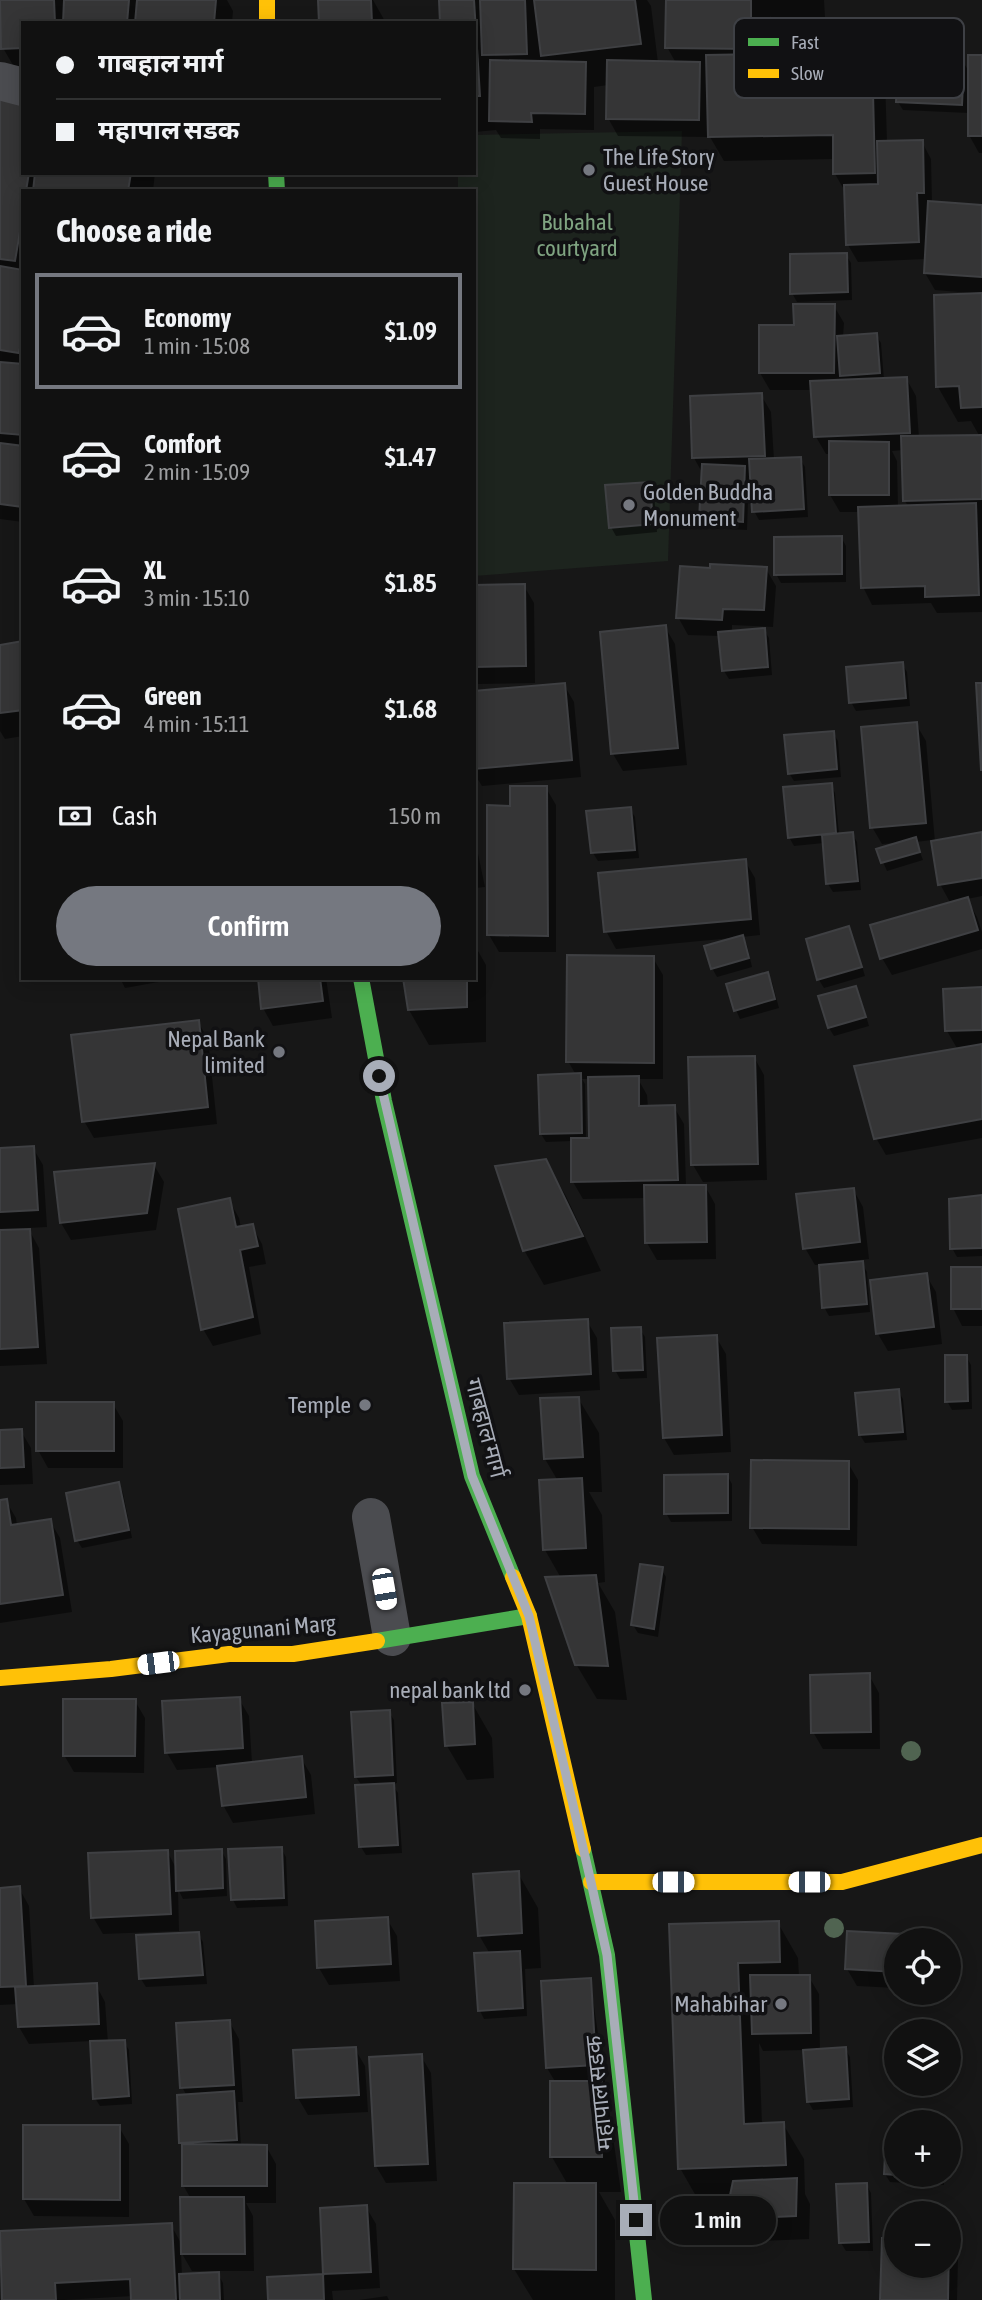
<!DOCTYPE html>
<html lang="en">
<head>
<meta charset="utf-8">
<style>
  body { margin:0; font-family:"Asap Condensed","Noto Sans Devanagari",sans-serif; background:#1e1f1f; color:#f1f3f6; height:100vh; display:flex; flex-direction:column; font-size:26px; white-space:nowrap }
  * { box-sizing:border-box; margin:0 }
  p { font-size:23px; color:#9c9d9f }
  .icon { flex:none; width:38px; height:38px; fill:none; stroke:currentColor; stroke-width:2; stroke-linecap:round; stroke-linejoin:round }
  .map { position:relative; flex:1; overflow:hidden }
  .sheet { position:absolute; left:21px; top:189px; width:455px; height:791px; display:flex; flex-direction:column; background:#111; border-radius:0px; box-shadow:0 4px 18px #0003,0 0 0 2px #303131 }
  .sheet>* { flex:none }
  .hud { position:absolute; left:21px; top:21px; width:455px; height:154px; border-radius:0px; box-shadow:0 4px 18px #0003,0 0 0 2px #303131; display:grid; align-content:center; height:154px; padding:0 35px; background:#111 }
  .fabs { position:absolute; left:884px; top:1928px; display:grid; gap:14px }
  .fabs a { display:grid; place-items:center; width:77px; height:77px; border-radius:50%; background:#111; box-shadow:0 4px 18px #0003,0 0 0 2px #303131; font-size:35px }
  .end { position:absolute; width:32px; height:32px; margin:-16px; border:9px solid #a8adb8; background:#111; box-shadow:0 0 0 4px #111 }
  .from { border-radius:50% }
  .bubble { position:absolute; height:49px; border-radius:24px; background:#111; box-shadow:0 4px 18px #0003,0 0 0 2px #303131; font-size:23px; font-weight:600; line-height:49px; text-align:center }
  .car { position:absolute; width:21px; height:42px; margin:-21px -10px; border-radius:9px; box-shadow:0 0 5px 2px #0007; background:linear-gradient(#fff 24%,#345 0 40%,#fff 0 76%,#345 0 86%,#fff 0) }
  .hud b { display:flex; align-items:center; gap:24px; height:66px; font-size:26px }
  .hud b+b { border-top:2px solid #303131 }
  .hud i { width:18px; height:18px; background:#f1f3f6 }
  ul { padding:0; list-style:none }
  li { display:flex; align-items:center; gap:21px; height:116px; margin:0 14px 10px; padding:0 21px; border:4px solid transparent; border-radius:0px }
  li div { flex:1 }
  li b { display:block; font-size:26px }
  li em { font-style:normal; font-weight:600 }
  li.current { border-color:#757880 }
  li>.icon { width:63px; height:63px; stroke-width:1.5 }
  h2 { padding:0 35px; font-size:32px; line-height:84px }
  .pay { display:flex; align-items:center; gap:18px; height:77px; padding:0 35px; font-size:26px }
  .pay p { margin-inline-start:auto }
  .primary-button { display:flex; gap:14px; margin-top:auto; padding:14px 35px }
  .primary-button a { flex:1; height:80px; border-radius:42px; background:#757880; color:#fff; font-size:28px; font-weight:600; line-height:80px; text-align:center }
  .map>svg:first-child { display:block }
  .green { fill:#1d241e }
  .shadow { fill:#0007; fill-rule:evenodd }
  .building { fill:#353536; stroke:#3f4043; stroke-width:2 }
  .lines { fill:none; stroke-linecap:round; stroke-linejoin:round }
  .street { stroke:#4b4c50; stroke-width:38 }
  .fast { stroke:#4caf50; stroke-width:16 }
  .slow { stroke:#ffc107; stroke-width:16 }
  .tree { fill:#506451 }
  .route { stroke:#a8adb8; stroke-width:9 }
  .poi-dot { fill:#757880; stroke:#111113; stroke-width:2.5 }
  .labels { text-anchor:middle; stroke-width:7; stroke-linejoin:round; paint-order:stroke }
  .poi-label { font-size:23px; fill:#a8adb8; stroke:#111113; text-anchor:end }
  .park-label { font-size:23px; fill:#7fa381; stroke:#111113 }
  .street-label { font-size:23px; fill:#a8adb8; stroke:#111113 }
  .key { fill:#111113; stroke:#3e4045; stroke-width:2 }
  .key-label { font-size:19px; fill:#a8adb8 }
</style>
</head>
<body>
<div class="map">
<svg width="982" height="2300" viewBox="0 0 982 2300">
  <rect width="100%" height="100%" fill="#171717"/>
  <path class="green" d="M682,131L668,561L474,576V191H458V173H474V135Z"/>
  <path class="shadow" d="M2,0H240H227L233,11L232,23H23V77H20L3,48Z
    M320,0H373L386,23H321Z
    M440,0H533L536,5V0H647L651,6L658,63H676L667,47V0H824L826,35L782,37L770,16V56L871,54L885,78L887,142H922L931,159L932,203L982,207V612L937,613L931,603L872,605L863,587L860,512H840L830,495L831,454H826L816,437L813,390H770L760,373L795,327L834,306L844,323L843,337L876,335L881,343L884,380L906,378L916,396L919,438L980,437L971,421L958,422L938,387L971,293L935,290L925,273L926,259L858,262L848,245L846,193L835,174V159L724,161L710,137L618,136L608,118V85L594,87V130L540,129V139L501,138L496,130L474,132V23ZM903,450L904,500L909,507L898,508L897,461L892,451Z
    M982,57V153H979L969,135V113L903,110L898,102L963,62L970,73Z
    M0,90L23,173H155L153,191H23V522L0,519Z
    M846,255L851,263L852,300L797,302L792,293Z
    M761,395L771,412L774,460L800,459L805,467L808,517L759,520L754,511L752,473H749L747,530L706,528L701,519L703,474L694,458Z
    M649,483L654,492L657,532L616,536L611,527Z
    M841,537L846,546V582L781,583L776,574Z
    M766,569L776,586L773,627L732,625V633L764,630L769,638L772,675L729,679L724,671L720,636L688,635L678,617Z
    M524,586L534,603L535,683L478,684L474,677V587Z
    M665,627L675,644L687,765L623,771L613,754L602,633Z
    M23,643V736L5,739L0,731V646Z
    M902,664L907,672L910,706L856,711L851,702Z
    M564,685L574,702L581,777L482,786L474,773V693Z
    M916,724L926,741L935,842L982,834V896L967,899L977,917L982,932V949L892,975L882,958L951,904L940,884L932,840L916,842L923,860L887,871L883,862L896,843L882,844L872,827Z
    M833,733L838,741L841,777L794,781L789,773Z
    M831,785L835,793L839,834L852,833L857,842L861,890L833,892L828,884L824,843L794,846L789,837Z
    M546,788L556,805V952H499L489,935L512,808Z
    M630,809L635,817L639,858L598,861L593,853L588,813Z
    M474,844L477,849L485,887L474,888Z
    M745,861L755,878L760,935L742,937L747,945L752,967L717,977L712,968L732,938L616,949L606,931Z
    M849,928L853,937L865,976L824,988L819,980L808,940Z
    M474,944L486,965V1042L429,1045L409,1010L405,978H474Z
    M653,958L663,975V1079H638L647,1095L648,1108L674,1107L684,1124L686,1186H705L715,1204L716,1259L657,1260L647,1243L646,1198L583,1199L573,1182L572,1141L546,1142L541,1134L576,1075L568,1061ZM582,1079H590L591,1140H586L585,1084Z
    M767,974L772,982L779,1008L740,1019L736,1010Z
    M53,978H83L55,981Z
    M120,978H181L125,988Z
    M259,978H326L332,1018L273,1026L263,1008Z
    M856,988L860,996L869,1026L834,1036L829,1028Z
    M982,989V1138L886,1155L876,1138L958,1050L947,1031Z
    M198,1022L208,1039L217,1124L94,1138L84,1121Z
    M754,1057L764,1075L767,1180L703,1182L693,1165L690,1059Z
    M33,1148L43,1165L47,1227L28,1228L39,1248L47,1364L0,1366V1232H2L0,1228V1150Z
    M545,1161L566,1196L601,1271L544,1285L524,1250Z
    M154,1165L164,1182L156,1230L71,1240L61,1223Z
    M853,1189L863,1207L869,1259L860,1260L867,1272L870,1312L829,1316L824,1307L820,1265H815L805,1248Z
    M982,1198V1256L957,1257L952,1248Z
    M229,1200L239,1218L241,1228L252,1226L262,1244L266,1264L249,1267L261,1334L213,1346L203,1329Z
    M982,1269V1326H962L953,1308Z
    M926,1275L936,1292L942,1344L888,1351L878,1334L872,1281Z
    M587,1321L597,1338L600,1390L519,1395L509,1378Z
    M640,1329L645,1337L647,1378L620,1379L615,1370Z
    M716,1337L726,1354L731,1452L674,1455L664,1438Z
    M966,1356L971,1365L972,1409L952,1410L947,1401Z
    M898,1391L903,1399L907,1440L865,1443L860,1435Z
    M578,1398L599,1433L602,1492H589L602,1515L605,1582L598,1583L615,1612L627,1700L597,1699L576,1664L561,1578L545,1550L558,1481L545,1459Z
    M113,1404L123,1421V1468H48L38,1450Z
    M21,1431L31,1448L33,1484L0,1485V1432Z
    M848,1463L858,1480L857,1546L762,1544L752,1527Z
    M727,1475L732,1484V1521L671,1522L666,1513Z
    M119,1484L123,1493L132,1538L82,1548L77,1540Z
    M6,1501L16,1518L17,1526L50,1521L60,1538L72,1612L0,1623V1502Z
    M661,1569L666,1577L658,1637L638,1633L633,1625Z
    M869,1675L879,1693L880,1749H823L813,1732Z
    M239,1699L249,1716L252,1763L301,1758L311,1775L315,1814L233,1823L223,1805L219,1767L177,1770L167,1753Z
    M135,1701L145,1718L144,1773L74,1772L64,1755Z
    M472,1703L492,1738L494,1778L467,1780L447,1746Z
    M389,1712L394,1720L397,1783L392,1784L398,1793L402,1853L366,1855L361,1847L362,1786L356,1777Z
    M281,1848L286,1857L288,1906L237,1908L233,1900Z
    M221,1850L226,1859L227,1896L183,1899L178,1889L179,1931L103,1934L93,1917L167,1851L177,1870Z
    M518,1873L538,1908L541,1968L525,1969L527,2016L484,2019L480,2011L490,1954L479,1935Z
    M19,1888L29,1906L34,1988L96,1985L105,2002L108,2043L124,2042L129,2050L132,2104L100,2106L95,2098L92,2041L29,2044L19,2027L18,2004L0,2005V1889Z
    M387,1919L397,1936L400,1981L329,1985L319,1968Z
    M778,1923L798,1958L799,1977H809L819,1994L820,2051L845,2049L850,2057L853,2107L813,2110L808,2101L805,2050L763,2051L759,2043L762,2125L783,2124L804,2159L805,2194L810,2204L809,2239L741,2242L727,2218L730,2202L700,2203L680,2168L671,1926Z
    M849,1933L940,1937L941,1941H896V1988L857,1986L847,1969Z
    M198,1934L203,1942L207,1984L146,1987L141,1979Z
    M590,1979L621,2192H599L615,2220V2300H533L514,2269L568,2185L552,2157L556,2083L547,2068Z
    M229,2021L239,2039L243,2102H238L241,2146H266L276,2164V2203H246L253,2216L254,2271H192L181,2252L182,2276L217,2274V2272L223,2283L224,2300H133V2296L64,2300H4L171,2225L182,2245L191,2199L183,2185L184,2147L181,2142L187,2096L182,2087Z
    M355,2049L365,2066L368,2112L308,2115L298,2098Z
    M421,2056L431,2073L437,2181L386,2183L376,2166Z
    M895,2057H896V2083L895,2081Z
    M897,2084H926L925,2090L900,2089Z
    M119,2127L129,2144V2217L34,2216L24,2199Z
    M896,2139V2175H944V2185L890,2182L885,2174Z
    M866,2184L871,2193L873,2251H846L841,2243Z
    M366,2207L376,2224L380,2288L332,2291L333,2300H270L269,2278L325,2276L321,2209Z
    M896,2240V2266H948V2242L958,2259L957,2300H882Z
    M387,2296L389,2300H359Z"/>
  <path class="building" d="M0,0H54L55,23H23V48L1,49Z
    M64,0H129L127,23H63Z
    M137,0H216L214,23H135Z
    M318,0H371L372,23H319Z
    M439,0H474L480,96H474V23H440Z
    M480,0H525L527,54L482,55Z
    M534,0H635L641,44L541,56Z
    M666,0H751V49L665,48Z
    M872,52L875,173L833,174V135L708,137L706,55Z
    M968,55H982V136H968Z
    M898,58L964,60L962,105L896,102Z
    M490,60L586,62L585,114L531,113L532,122L489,121Z
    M607,60L700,62L699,120L606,119Z
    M0,88L23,92V173H29L26,191H23V214L15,261L0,259Z
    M923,140L924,193H917L919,242L846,245L844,185L878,184L877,141Z
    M35,173H131L128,191H33Z
    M928,201L982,205V277L924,273Z
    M847,253L848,292L790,294V254Z
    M0,266L23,270V332L19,353L0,350Z
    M982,293V407L961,408L959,386L936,387L934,295Z
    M793,304H835L834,373H759V325H794Z
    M877,333L880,373L840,376L837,336Z
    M0,362L23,364V435L0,433Z
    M907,377L910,433L814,437L810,381Z
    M762,393L765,456L692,458L690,396Z
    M982,435V499L903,501L901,436Z
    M829,441L889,442V495H829Z
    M0,443L23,446V507L0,504Z
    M801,457L804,509L752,512L749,459Z
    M702,464L745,466L743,522L699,519Z
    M650,482L653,524L609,528L605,485Z
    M976,503L979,595L925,597V586L861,588L858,507Z
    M842,536V574L774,575V537Z
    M710,564L767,567L764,610L723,609L722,620L676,618L680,566L710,568Z
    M525,584L526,666L474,667V585Z
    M666,625L678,748L611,754L600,632Z
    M765,628L768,667L722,671L718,632Z
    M23,641V710L0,713V645Z
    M903,662L906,698L849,703L846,667Z
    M565,683L572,760L474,769V691Z
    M976,683H982V770H981Z
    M917,722L926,823L870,828L861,727Z
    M834,731L837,769L788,774L784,735Z
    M832,783L836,833L788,838L783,787Z
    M510,786H547L548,936L487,935V805L510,806Z
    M631,807L635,850L591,853L586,811Z
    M853,832L858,881L826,884L822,835Z
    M982,832V878L938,885L931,841Z
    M916,837L920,852L881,863L876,849Z
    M746,859L751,919L604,932L598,873Z
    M968,897L978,930L880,959L870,925Z
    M849,926L862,967L817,980L806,939Z
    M743,935L749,958L711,969L704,946Z
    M567,955L654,956V1063L566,1062Z
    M768,972L775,999L734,1011L726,984Z
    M258,978H320L323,1001L261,1009Z
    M403,978H467V1007L408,1010Z
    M856,986L866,1017L828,1028L818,996Z
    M982,987V1030L945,1031L943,989Z
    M199,1020L208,1107L82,1122L71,1035Z
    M982,1044V1119L874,1139L854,1066Z
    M755,1056L758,1164L691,1165L688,1057Z
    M581,1073L582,1133L540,1134L538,1075Z
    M639,1076V1106L675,1105L678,1180L571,1182V1138H589L588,1077Z
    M34,1146L38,1210L0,1212V1148Z
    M546,1159L583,1236L523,1251L495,1166Z
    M155,1163L147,1213L60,1223L54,1172Z
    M644,1185H706L707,1242L645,1243Z
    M854,1188L860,1242L803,1249L796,1194Z
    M982,1195V1248L950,1249L949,1199Z
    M230,1198L236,1227L253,1224L258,1246L240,1250L253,1317L201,1330L178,1209Z
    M30,1229L38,1347L0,1349V1230Z
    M863,1261L867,1304L822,1308L819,1265Z
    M951,1267H982V1309H951Z
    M927,1273L934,1327L876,1334L870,1280Z
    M588,1319L591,1374L507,1379L504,1323Z
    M641,1327L643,1370L613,1371L611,1328Z
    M717,1335L722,1435L663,1438L657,1338Z
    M945,1355H967L968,1401L945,1402Z
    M899,1389L903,1432L859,1435L855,1393Z
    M579,1397L583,1457L544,1459L540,1398Z
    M36,1402H114V1451H36Z
    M22,1429L24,1467L0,1468V1430Z
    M751,1460L849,1461V1529L750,1528Z
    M728,1474V1513L664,1514V1475Z
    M582,1478L586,1548L543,1550L539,1480Z
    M119,1482L129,1530L75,1541L66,1493Z
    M7,1499L11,1525L51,1519L63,1595L0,1604V1500Z
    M640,1564L663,1567L654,1629L631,1625Z
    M596,1575L608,1666L575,1665L545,1577Z
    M870,1673L871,1732L811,1733L810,1675Z
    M240,1697L243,1748L165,1753L162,1701Z
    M63,1699H136L135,1756H63Z
    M473,1702L475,1744L445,1746L442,1703Z
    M390,1710L393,1775L355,1777L351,1712Z
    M302,1756L306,1797L222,1806L217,1766Z
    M394,1783L398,1845L359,1847L355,1785Z
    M282,1847L284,1898L231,1900L228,1849Z
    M222,1849L223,1888L176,1891L175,1851Z
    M168,1850L171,1914L91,1918L88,1853Z
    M519,1871L522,1933L478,1936L473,1874Z
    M20,1886L26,1986L0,1987V1888Z
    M388,1917L391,1964L317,1968L315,1921Z
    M779,1921L780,1962L738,1963L744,2124L784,2122L786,2165L678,2169L669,1924Z
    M847,1931L941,1936L940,1941H896V1972L845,1969Z
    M199,1932L203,1975L139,1979L136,1935Z
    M520,1951L523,2008L478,2011L474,1953Z
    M750,1975H810L811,2033L752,2034Z
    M591,1978L596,2065L546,2068L541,1981Z
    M97,1983L99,2024L18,2027L15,1987Z
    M230,2020L234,2085L180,2088L176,2023Z
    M125,2040L129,2096L93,2099L90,2041Z
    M356,2047L359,2095L296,2098L293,2050Z
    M846,2047L849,2099L807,2102L803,2050Z
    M422,2054L428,2164L375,2166L369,2057Z
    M550,2081H602V2157H550Z
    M234,2091L237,2140L179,2143L177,2095Z
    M23,2125H120V2200L23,2199Z
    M886,2137H896V2175L884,2174Z
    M182,2144L267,2145V2186H182Z
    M797,2178L796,2216L725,2219L733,2181Z
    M514,2183H596V2270L513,2269Z
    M867,2183L869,2242L839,2243L836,2184Z
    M180,2197H244L245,2254H181Z
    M367,2205L371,2272L323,2274L320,2208Z
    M172,2223L176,2300H131L130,2279L55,2283L56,2300H2L0,2231Z
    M882,2238L896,2239V2266H948L949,2240L948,2300H880Z
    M219,2272L220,2300H180L179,2274Z
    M323,2274L324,2300H268L267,2277Z"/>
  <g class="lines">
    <path class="street" d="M0,81L23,87
      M371,1517L392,1637"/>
    <path class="fast" d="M276,173L277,191
      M361,978L384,1101L472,1476L513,1577
      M377,1641L529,1616
      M583,1849L607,1955L644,2300"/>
    <path class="slow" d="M267,0V23
      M513,1577L529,1616L583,1849
      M0,1678L111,1669L229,1654H293L377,1641
      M591,1882H842L982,1845"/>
  </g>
  <g class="tree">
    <circle cx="911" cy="1751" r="10"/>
    <circle cx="834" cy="1928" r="10"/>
  </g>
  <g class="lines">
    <path class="route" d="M379,1076L472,1476L529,1616L591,1882L607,1955L636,2220"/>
  </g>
  <g class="poi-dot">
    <circle cx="589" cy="170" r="7"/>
    <circle cx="629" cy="505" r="7"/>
    <circle cx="279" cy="1052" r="7"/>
    <circle cx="365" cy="1405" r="7"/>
    <circle cx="525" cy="1690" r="7"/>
    <circle cx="781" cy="2004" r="7"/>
  </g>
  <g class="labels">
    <g class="poi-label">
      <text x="603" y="165" text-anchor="start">The Life Story<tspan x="603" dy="26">Guest House</tspan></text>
      <text x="643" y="500" text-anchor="start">Golden Buddha<tspan x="643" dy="26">Monument</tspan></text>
      <text x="265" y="1047">Nepal Bank<tspan x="265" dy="26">limited</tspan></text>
      <text x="351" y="1413">Temple</text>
      <text x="511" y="1698">nepal bank ltd</text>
      <text x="767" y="2012">Mahabihar</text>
    </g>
    <g class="park-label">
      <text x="577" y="230">Bubahal<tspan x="577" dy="26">courtyard</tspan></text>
    </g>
    <g class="street-label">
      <text transform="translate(486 1428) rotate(75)" y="8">गाबहाल मार्ग</text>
      <text transform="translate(263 1629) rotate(-5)" y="8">Kayagunani Marg</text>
      <text transform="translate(599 2093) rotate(-96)" y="8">महापाल सडक</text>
    </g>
  </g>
  <rect x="734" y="18" width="230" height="80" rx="10" class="key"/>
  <rect x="748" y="38" width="31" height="8" fill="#4caf50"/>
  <rect x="748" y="69" width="31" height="9" fill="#ffc107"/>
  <g class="key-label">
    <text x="791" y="49">Fast</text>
    <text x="791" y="80">Slow</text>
  </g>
</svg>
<div class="fabs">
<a><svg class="icon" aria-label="locate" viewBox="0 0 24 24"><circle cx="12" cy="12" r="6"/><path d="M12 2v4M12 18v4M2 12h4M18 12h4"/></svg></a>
<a><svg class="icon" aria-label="layers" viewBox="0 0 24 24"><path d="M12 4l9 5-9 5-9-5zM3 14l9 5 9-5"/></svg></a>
<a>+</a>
<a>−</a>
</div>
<i class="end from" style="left:379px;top:1076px"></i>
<i class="end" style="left:636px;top:2220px"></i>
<div class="bubble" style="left:660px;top:2196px;width:116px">1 min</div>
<i class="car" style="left:384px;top:1589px;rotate:170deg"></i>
<i class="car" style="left:158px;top:1663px;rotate:263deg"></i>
<i class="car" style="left:673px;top:1882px;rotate:90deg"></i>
<i class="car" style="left:809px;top:1882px;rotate:270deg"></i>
<div class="hud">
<b><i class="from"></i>गाबहाल मार्ग</b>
<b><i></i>महापाल सडक</b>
</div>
<section class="sheet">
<h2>Choose a ride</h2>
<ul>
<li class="current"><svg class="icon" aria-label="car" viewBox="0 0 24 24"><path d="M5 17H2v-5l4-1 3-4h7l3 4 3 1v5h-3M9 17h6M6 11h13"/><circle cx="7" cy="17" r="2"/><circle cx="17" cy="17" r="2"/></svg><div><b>Economy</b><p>1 min · 15:08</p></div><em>$1.09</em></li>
<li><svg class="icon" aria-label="car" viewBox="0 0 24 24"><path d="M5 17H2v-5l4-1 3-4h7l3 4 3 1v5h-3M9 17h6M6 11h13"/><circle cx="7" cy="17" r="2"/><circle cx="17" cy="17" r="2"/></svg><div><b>Comfort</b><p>2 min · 15:09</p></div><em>$1.47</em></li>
<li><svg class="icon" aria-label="car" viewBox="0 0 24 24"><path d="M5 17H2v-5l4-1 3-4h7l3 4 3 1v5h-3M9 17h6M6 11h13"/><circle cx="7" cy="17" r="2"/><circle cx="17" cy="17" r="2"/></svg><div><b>XL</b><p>3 min · 15:10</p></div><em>$1.85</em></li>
<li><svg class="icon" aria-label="car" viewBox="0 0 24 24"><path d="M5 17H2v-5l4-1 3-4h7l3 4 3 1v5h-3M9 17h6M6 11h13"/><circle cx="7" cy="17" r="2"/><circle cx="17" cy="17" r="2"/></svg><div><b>Green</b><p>4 min · 15:11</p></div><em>$1.68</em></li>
</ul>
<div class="pay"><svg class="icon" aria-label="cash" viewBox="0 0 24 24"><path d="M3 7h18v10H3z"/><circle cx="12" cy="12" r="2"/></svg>Cash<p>150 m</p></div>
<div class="primary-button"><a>Confirm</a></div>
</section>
</div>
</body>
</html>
